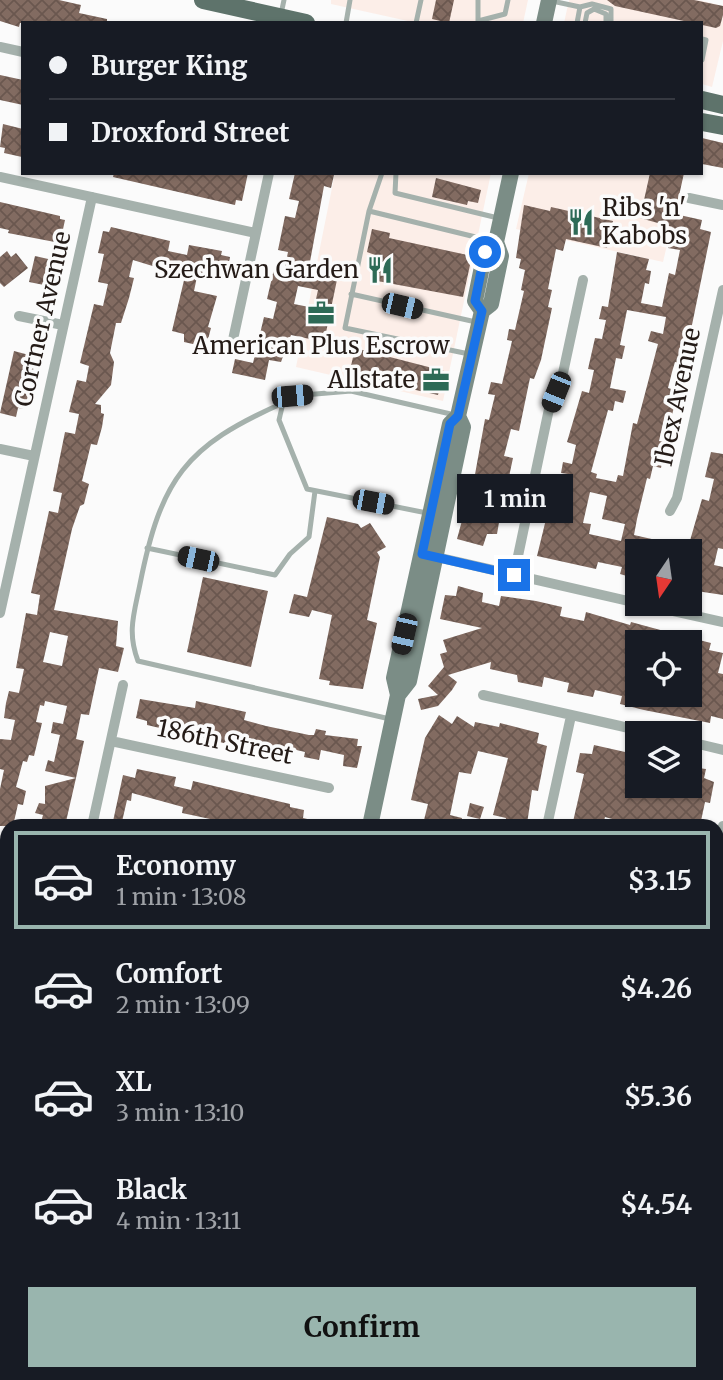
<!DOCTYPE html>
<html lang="en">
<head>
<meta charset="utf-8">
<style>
  body { margin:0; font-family:Merriweather,serif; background:#20242c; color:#f1f3f6; height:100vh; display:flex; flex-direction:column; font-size:26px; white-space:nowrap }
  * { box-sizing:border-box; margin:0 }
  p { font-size:23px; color:#9ea1a6 }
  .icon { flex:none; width:38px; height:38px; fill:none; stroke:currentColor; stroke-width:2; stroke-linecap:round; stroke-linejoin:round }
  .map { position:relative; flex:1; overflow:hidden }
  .drawer { position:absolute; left:0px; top:819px; width:724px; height:562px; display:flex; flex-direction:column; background:#171b24; border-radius:21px 21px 0 0; box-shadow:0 2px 5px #0004 }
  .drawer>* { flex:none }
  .hud { position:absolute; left:21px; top:21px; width:682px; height:154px; border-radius:0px; box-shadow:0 2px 5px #0004; display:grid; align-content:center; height:154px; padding:0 28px; background:#171b24 }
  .needle { width:46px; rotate:193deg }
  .tools { position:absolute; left:625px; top:539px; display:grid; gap:14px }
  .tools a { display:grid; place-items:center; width:77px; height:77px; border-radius:0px; background:#171b24; box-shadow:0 2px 5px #0004; font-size:35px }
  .end { position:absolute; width:32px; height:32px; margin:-16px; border:9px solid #1a73e8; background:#fff; box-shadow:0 0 0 4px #fff }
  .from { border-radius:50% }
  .bubble { position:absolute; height:49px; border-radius:0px; background:#171b24; box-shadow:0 2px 5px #0004; font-size:23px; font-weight:700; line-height:49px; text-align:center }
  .car { position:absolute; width:21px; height:42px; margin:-21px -10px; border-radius:9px; box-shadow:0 0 5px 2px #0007; background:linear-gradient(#222 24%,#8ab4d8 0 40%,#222 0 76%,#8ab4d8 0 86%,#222 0) }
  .hud b { display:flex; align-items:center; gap:24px; height:66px; font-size:26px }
  .hud b+b { border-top:2px solid #363941 }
  .hud i { width:18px; height:18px; background:#f1f3f6 }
  ul { padding:12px 0 0; list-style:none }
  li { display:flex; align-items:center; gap:21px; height:98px; margin:0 14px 10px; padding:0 14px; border:4px solid transparent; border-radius:0px }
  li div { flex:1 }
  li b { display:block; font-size:26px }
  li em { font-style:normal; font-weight:700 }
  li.active { border-color:#99b5ae }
  li>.icon { width:63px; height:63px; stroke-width:1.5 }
  .primary-button { display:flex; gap:14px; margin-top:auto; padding:14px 28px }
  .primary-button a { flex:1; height:80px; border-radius:0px; background:#99b5ae; color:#111; font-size:28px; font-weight:700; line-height:80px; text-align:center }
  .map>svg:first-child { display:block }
  .built { fill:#fceee8 }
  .building { fill:url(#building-cross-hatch); fill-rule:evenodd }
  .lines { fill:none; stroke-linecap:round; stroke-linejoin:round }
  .lane { stroke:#a5b1ac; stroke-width:5 }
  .street { stroke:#a5b1ac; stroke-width:10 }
  .secondary { stroke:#7b8d86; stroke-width:16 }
  .primary { stroke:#5e736b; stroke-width:18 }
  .route { stroke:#1a73e8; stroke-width:9 }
  .labels { text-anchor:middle; stroke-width:7; stroke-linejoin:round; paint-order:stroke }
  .poi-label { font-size:24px; fill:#241b17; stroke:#fbfbfb; text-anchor:end }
  .street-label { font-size:24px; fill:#241b17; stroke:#fbfbfb }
</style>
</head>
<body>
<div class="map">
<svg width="723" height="1380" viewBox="0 0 723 1380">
  <defs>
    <pattern id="building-cross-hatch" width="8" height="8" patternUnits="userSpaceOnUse" patternTransform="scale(1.75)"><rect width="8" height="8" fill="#826b61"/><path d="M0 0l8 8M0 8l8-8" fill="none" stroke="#6a574f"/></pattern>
  </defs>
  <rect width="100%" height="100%" fill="#fbfbfb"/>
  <path class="built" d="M331,0H528L523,23H417L331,4Z
    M569,0H699L723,6V41L712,87L702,84V23H564Z
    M335,173H491L443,401L296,367Z
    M529,173H684L663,262L516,229Z
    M0,1048L7,1049V1327L0,1326Z"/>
  <path class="building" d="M0,0H59L81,5L79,13L107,19V23H20L19,27L0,21Z
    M436,0H454L449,23L432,19Z
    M607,0H694L723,6V15L720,26L716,28L615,6Z
    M0,75L23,80V105L0,100Z
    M3,124L23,129L22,157L4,153L5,148L0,147Z
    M702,138L723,143V168L702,164Z
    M114,173L223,175L248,173L242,201L236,200L235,205L113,177Z
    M295,173L334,175L331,188L324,186L309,267L338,275L324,342L291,335L281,362L269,360L265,380L232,373L235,359L253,363L264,317L273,319L277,302L267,299L274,269L284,271L288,252L278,250L285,216L295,218L299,201L289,199ZM298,286L318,290L314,308L294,304Z
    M650,173H684L675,214L702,220L700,229L711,232L684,364L675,362L672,372L668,388L678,391L672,415L665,414L659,441L665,442L661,468L653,466L650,479L647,478L637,519L634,535L656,540L653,551H637V579L620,574L622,567L598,562L596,569L537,556L547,515L551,516L554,503L561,504L565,491L568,474L561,473L563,462L572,464L576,445L567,442L582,391L589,393L594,370L588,369L595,338L602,339L606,320L599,319L602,306L608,307L617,252L649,259L646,270L651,271L649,284L645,283L641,303L662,307L669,273L675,275L680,250L668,248L672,227L640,218ZM627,310L666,317L663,334L651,331L648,341L658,344L637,424L633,423L623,476L618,475L616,482L596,478L597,474L591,472L608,410L613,411L615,401L623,403L626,391L610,388L616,358L622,359L625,346L620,345ZM590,492L607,496L602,519L625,524L621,541L589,534L591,524L583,523Z
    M436,178L481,190L478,203L468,201L467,205L432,197Z
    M0,202L60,216V219L65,220L60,243L8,233L9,230L0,228Z
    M524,205L550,211L551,207L613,221L607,248L566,239L563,251L556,249L548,289L552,290L548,307L552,308L541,360L534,379L530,378L519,431L511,429L504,456L513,458L510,472L508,483L500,481L494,509L501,511L497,534H487L483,546L457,539L470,491H472L485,419L489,420L495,395L488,394L491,382L502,384L512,341L507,340L509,329L515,330L524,291L521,290L525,270L519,268L521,259L516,258Z
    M111,227L170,241L168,251L187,255L189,245L222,251L221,255L230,257L226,280L198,272L194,291L217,296L208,327L211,328L206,347L184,342V334L172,331L185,276L133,260L129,277L134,278L129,298L121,323H116L110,353L114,362L111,385L95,404L101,405V413L104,414L102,427L97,445L91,444L82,481L89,484L84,504L80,506L72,529L54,610L118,621L116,646L124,648L118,672L99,668L89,715L81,714L76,739L84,741L76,778L45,771L48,760L54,762L60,735L51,733L53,722L63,724L67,706L45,701L44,706L40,705L36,722L42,723L34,756L29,755L27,762L23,761L16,787L26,791L23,805L18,804L13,826H0V789L4,770L0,769V739L11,740L15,720L4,718L6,703L9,691L19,693L24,669L16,668L26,613L37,615L40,595L31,593L49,511L58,513L62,493L53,491L65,432L75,434L79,414L69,412L77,380L86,382L89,366L80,363L94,304L103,306L108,284L98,282L104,254L98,253L103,231L109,232ZM50,632L68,636L62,666L43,662Z
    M372,229L390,233L389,238L472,256L463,297L372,280L375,255L367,252Z
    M7,251L11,257L16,253L28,268L4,287L0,283V257Z
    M35,256L57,261L53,278L46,276L44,285L29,282Z
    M355,348L444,371L438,395L349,375Z
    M14,351L29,355L27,364L34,366L25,409L18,408L16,417L0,413Z
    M711,452L723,454V549L718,548L714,565L723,567V595L690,590L692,551H687L702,499L709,501L714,479L705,477Z
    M327,517L358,524L361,528L370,523L386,547L377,552L380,557L367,620L377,623L363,689L329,685L330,681L319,679L332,615L312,610L309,617L289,613L294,594L307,597Z
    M203,577L268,591L251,667L187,652Z
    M458,586L483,593L482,602L499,606L501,596L536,601L562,607L560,616L584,621L586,612L630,625L631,622L675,634L676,631L688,634L687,637L711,643L709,650L723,653L718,673L723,674V719L711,716L710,723L644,710L620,704L622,696L595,690L593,697L567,692L569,683L544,677L542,687L518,682L517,675L490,669L491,662L448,675L457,682L452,690L438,706L421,710L418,699L438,695L428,686L444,667L440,654L447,652L443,640L482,628L440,619L445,595L456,596ZM637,642H690V695H637Z
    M140,699L195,708L196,701L246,712L244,720L266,726L309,735H314L316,729L326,731L325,735L358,739L357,746H362L357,768L343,766L344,755L321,750L319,760L304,757L305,752L288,748L286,757L247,746L248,738L230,735L228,744L147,725V721L136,718Z
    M439,715L452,724L457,716L474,727L475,722L499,727L500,723L539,733L537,743L547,746L538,791L532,790L527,824L505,823L506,818L493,815L508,758L478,751L471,774L459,772L450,815L462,818L461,826L424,820L428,804L411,800L425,738Z
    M594,745L634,754L631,767L637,768L638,794L658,798L660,786H690V767L706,769L704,778L714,782L710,803L705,802L701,821L695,820L694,825L673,820L672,826H637L605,817L603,825L585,821L584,826H572L584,774L576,772L580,753L592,754Z
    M137,769L176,777L174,786L191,790L193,781L290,804V807L304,810L303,818L320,822V826H243L182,813L183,807L132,793L131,801L127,800L121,826H112L123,775L135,778Z
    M76,778L65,826H40L43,815L35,813L39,803L45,804V786Z
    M470,803L484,807L480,819L467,816Z"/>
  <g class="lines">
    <path class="lane" d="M478,0V21
      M552,1L580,7L577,23
      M580,7L592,4L611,9V23
      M281,14L284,0
      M478,21L505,14L508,0
      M346,23L350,0
      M416,23L421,0
      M585,23L587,13L594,9L606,14V23
      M702,39L706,40L702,60
      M382,173L369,211L345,328L469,354
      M396,173L395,193L498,218
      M369,211L492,241
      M351,294L476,322
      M283,403C185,446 161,479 140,584C134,614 127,632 138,661L390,719
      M427,513L307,489L279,420L283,403L292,396L351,391L455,415
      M147,548L275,575L290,554L309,537L315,491
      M718,1030L723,1032
      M718,1258L723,1232
      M516,1374L543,1380
      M691,1380L692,1374"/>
    <path class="street" d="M0,47L23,52
      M0,177L256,233
      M689,198L723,205
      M19,316L63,325
      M231,349L269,173
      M0,449L34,456
      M670,511L677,498L723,290
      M432,556L637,603
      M514,575L549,409L563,373L583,280
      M642,604L723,622
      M0,613L92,197
      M483,695L651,733
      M111,741L329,788
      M690,742L723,750
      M92,826L123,685
      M547,826L571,716
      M718,851L723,826
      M0,978L7,980
      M101,1380L103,1374
      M427,1380L429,1374
      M604,1380L605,1374"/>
    <path class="secondary" d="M544,23L549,0
      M482,311L475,301L485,252L496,242
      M398,695L394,678L450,424L458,416L482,311L491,304L501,256L496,242L511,173
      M370,826L398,695L409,681L463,427L458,416
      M718,949L723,950
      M0,1347L7,1349
      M118,1374L146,1380
      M251,1380L253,1374"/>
    <path class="primary" d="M203,0L306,23
      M702,100L723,105
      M702,122L723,126"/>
  </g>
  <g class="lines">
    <path class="route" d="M485,252L475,301L482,311L458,416L450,424L422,554L514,575"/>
  </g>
  <defs>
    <symbol id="restaurant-bare" viewBox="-9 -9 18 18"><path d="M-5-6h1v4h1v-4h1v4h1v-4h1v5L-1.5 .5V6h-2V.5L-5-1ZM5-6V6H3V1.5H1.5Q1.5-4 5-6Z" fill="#2d6a56" stroke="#fbfbfb" stroke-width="2.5" paint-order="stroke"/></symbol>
    <symbol id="office-bare" viewBox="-9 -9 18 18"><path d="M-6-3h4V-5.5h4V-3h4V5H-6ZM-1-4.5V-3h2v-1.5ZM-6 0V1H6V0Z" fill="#2d6a56" stroke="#fbfbfb" stroke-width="2.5" paint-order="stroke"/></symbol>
  </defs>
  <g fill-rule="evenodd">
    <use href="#restaurant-bare" x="562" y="203" width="38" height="38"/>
    <use href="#restaurant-bare" x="361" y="251" width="38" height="38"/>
    <use href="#office-bare" x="302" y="294" width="38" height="38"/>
    <use href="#office-bare" x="417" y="361" width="38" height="38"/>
  </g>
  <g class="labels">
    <g class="poi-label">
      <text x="602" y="216" text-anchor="start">Ribs 'n'<tspan x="602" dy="28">Kabobs</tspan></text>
      <text x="359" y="278">Szechwan Garden</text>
      <text x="321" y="354" text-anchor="middle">American Plus Escrow</text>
      <text x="415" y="388">Allstate</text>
    </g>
    <g class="street-label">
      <text transform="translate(43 319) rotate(-77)" y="8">Cortner Avenue</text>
      <text transform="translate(678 397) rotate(-78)" y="8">Ibex Avenue</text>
      <text transform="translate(225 742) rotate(12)" y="8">186th Street</text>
    </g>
  </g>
</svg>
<div class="tools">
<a><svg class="needle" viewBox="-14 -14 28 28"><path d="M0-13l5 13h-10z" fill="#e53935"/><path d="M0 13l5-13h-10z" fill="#9ea1a6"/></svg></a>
<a><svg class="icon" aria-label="locate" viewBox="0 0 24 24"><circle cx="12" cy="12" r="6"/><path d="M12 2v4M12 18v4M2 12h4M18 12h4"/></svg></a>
<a><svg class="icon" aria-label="layers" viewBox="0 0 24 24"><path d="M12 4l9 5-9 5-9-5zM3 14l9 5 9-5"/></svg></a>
</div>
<i class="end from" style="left:485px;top:252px"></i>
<i class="end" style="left:514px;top:575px"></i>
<div class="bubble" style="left:457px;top:474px;width:116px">1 min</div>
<i class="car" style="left:402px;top:306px;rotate:103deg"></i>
<i class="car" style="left:556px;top:392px;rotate:202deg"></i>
<i class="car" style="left:292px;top:396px;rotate:85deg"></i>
<i class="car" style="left:373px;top:502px;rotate:101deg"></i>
<i class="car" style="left:198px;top:559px;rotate:282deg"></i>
<i class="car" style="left:404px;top:634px;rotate:193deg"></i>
<div class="hud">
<b><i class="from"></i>Burger King</b>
<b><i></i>Droxford Street</b>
</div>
<section class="drawer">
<ul>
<li class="active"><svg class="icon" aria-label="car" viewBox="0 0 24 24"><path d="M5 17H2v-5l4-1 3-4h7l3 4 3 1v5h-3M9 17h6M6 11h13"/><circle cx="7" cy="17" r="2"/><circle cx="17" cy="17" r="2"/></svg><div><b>Economy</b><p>1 min · 13:08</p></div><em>$3.15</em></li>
<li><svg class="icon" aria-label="car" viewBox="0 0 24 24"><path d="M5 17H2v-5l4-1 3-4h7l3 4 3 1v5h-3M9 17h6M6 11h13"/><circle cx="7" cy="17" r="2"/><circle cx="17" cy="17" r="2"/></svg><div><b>Comfort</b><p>2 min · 13:09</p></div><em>$4.26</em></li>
<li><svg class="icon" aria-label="car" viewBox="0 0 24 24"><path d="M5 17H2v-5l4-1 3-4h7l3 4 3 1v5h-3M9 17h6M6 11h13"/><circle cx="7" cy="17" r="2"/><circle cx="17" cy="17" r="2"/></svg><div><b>XL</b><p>3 min · 13:10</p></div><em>$5.36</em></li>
<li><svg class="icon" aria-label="car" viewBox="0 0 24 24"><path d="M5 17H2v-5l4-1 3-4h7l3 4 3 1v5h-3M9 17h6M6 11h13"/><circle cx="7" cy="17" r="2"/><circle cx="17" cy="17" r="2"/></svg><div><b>Black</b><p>4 min · 13:11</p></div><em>$4.54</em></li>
</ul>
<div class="primary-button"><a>Confirm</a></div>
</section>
</div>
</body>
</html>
